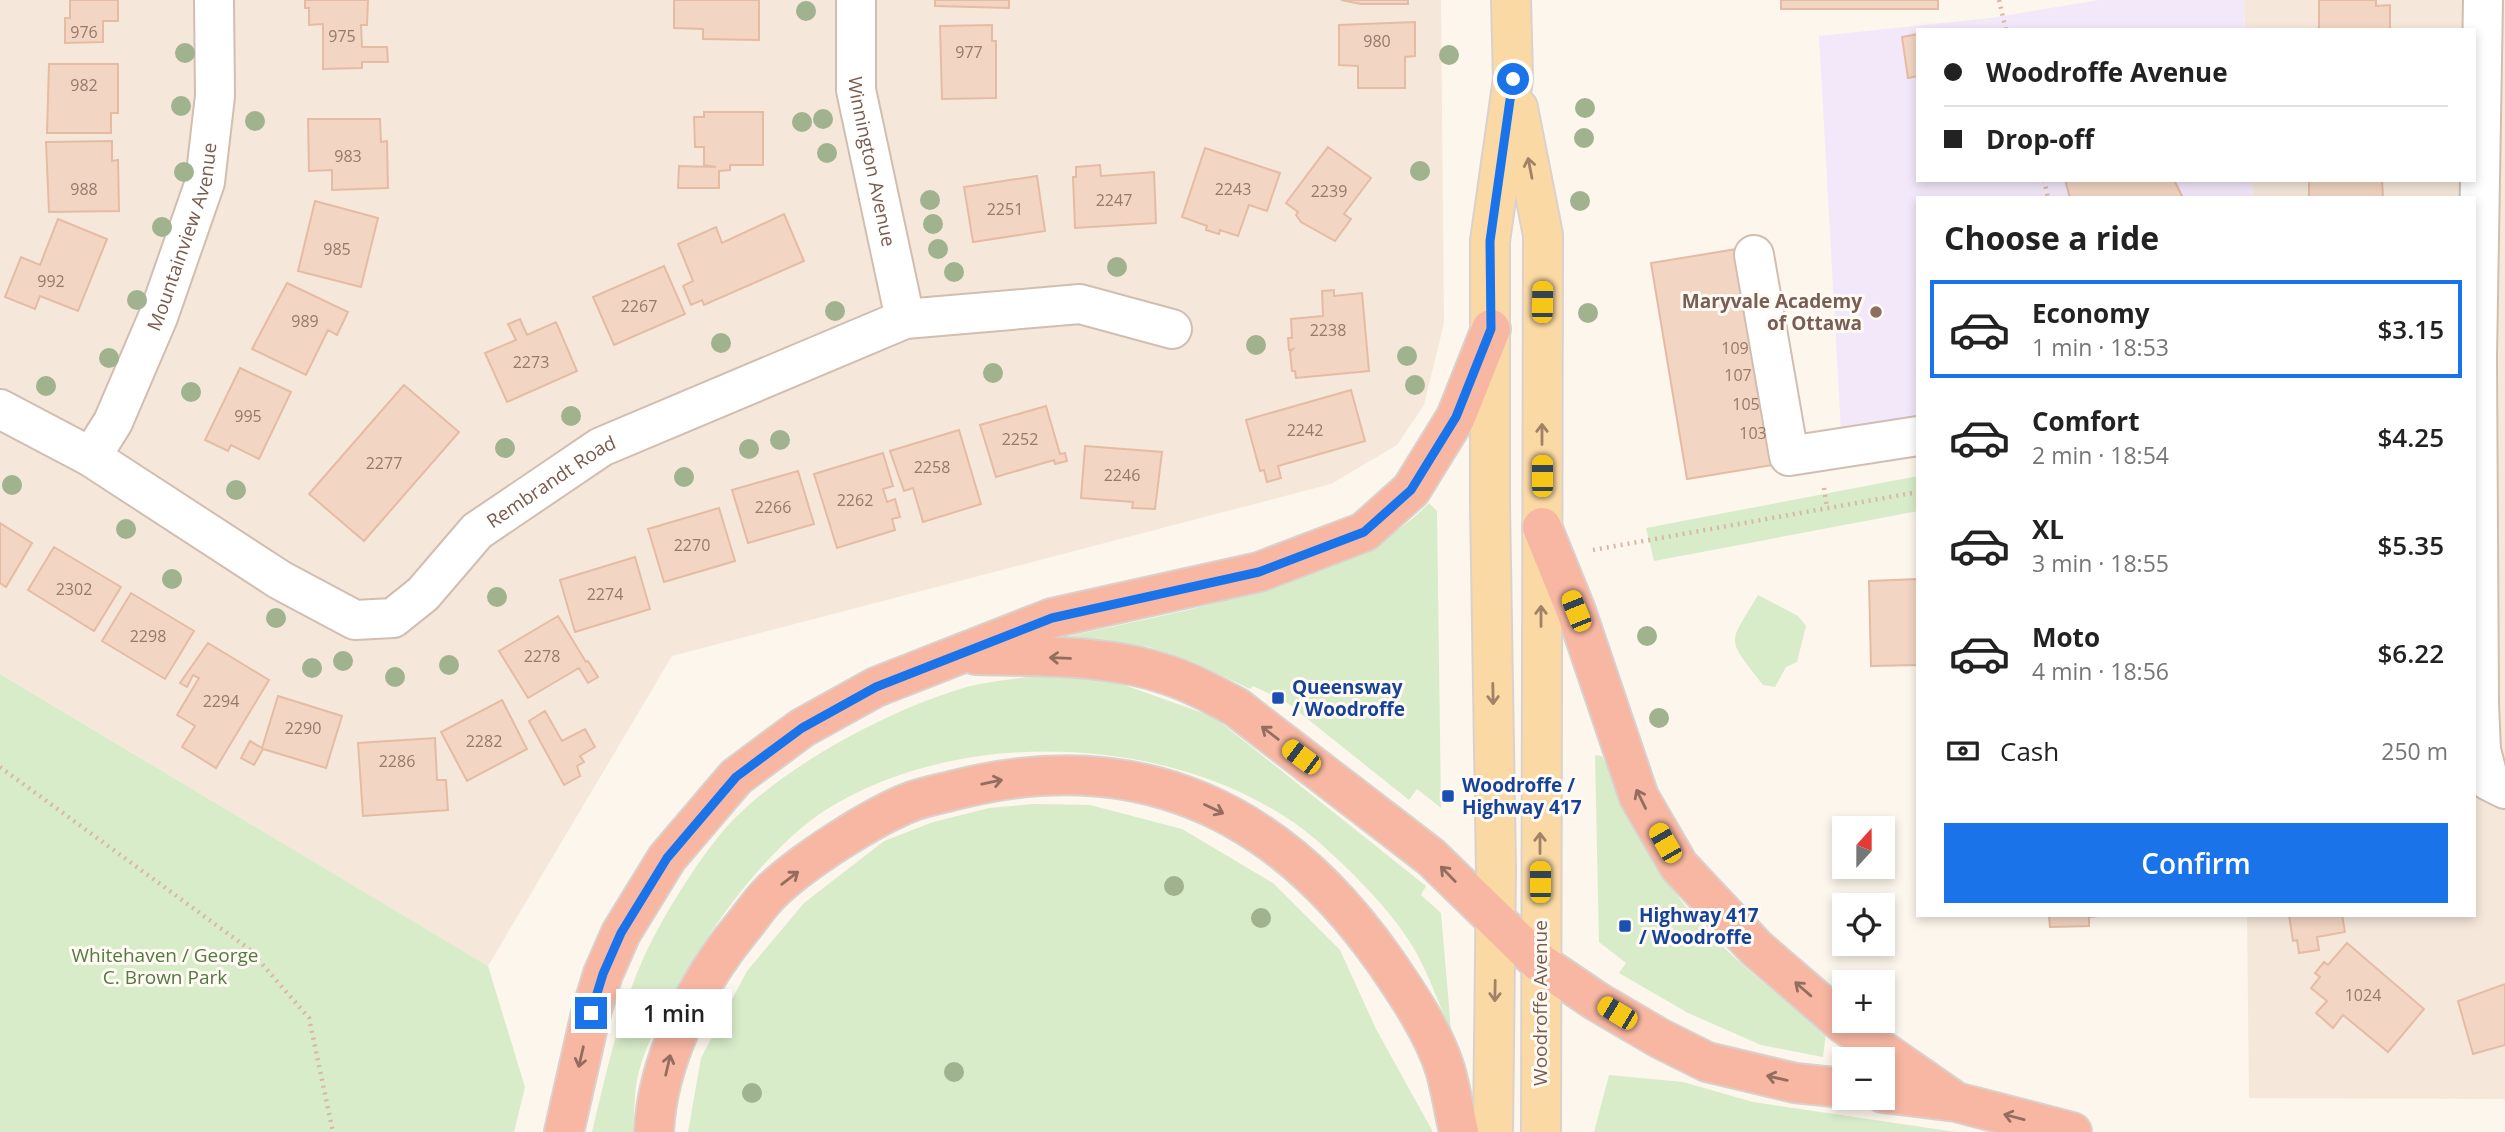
<!DOCTYPE html>
<html lang="en">
<head>
<meta charset="utf-8">
<style>
  body { margin:0; font-family:"Open Sans",sans-serif; background:#f6f6f6; color:#222; height:100vh; display:flex; flex-direction:column; font-size:26px; white-space:nowrap }
  * { box-sizing:border-box; margin:0 }
  p { font-size:23px; color:#767676 }
  .icon { flex:none; width:38px; height:38px; fill:none; stroke:currentColor; stroke-width:2; stroke-linecap:round; stroke-linejoin:round }
  .map { position:relative; flex:1; overflow:hidden }
  .drawer { position:absolute; left:1916px; top:196px; width:560px; height:721px; display:flex; flex-direction:column; background:#fff; border-radius:0px; box-shadow:0 4px 10px #0003 }
  .drawer>* { flex:none }
  .guide { position:absolute; left:1916px; top:28px; width:560px; height:154px; border-radius:0px; box-shadow:0 4px 10px #0003; display:grid; align-content:center; height:154px; padding:0 28px; background:#fff }
  .needle { width:46px; rotate:21deg }
  .fabs { position:absolute; left:1832px; top:816px; display:grid; gap:14px }
  .fabs a { display:grid; place-items:center; width:63px; height:63px; border-radius:0px; background:#fff; box-shadow:0 4px 10px #0003; font-size:35px }
  .end { position:absolute; width:32px; height:32px; margin:-16px; border:9px solid #1a73e8; background:#fff; box-shadow:0 0 0 4px #fff }
  .from { border-radius:50% }
  .bubble { position:absolute; height:49px; border-radius:0px; background:#fff; box-shadow:0 4px 10px #0003; font-size:23px; font-weight:600; line-height:49px; text-align:center }
  .car { position:absolute; width:21px; height:42px; margin:-21px -10px; border-radius:9px; box-shadow:0 0 5px 2px #0007; background:linear-gradient(#f5c518 24%,#345 0 40%,#f5c518 0 76%,#345 0 86%,#f5c518 0) }
  .guide b { display:flex; align-items:center; gap:24px; height:66px; font-size:26px }
  .guide b+b { border-top:2px solid #e0e0e0 }
  .guide i { width:18px; height:18px; background:#222 }
  ul { padding:0; list-style:none }
  li { display:flex; align-items:center; gap:21px; height:98px; margin:0 14px 10px; padding:0 14px; border:4px solid transparent; border-radius:0px }
  li div { flex:1 }
  li b { display:block; font-size:26px }
  li em { font-style:normal; font-weight:600 }
  li.active { border-color:#1a73e8 }
  li>.icon { width:63px; height:63px; stroke-width:1.5 }
  h2 { padding:0 28px; font-size:32px; line-height:84px }
  .pay { display:flex; align-items:center; gap:18px; height:77px; padding:0 28px; font-size:26px }
  .pay p { margin-inline-start:auto }
  .cta { display:flex; gap:14px; margin-top:auto; padding:14px 28px }
  .cta a { flex:1; height:80px; border-radius:0px; background:#1a73e8; color:#fff; font-size:28px; font-weight:600; line-height:80px; text-align:center }
  .map>svg:first-child { display:block }
  .residential { fill:#f5e8da }
  .education { fill:#f3e8fa }
  .green { fill:#d8ecc9 }
  .building { fill:#f3d5c3; stroke:#e6bba3; stroke-width:2 }
  .lines { fill:none; stroke-linecap:round; stroke-linejoin:round }
  .minor-casing { stroke:#d1beb0; stroke-width:42 }
  .major-casing { stroke:#dad1cd; stroke-width:42 }
  .highway-casing { stroke:#dad1cd; stroke-width:42 }
  .path { stroke:#d9b8a5; stroke-width:4.5; stroke-dasharray:2 5; stroke-linecap:butt }
  .minor { stroke:#fff; stroke-width:38 }
  .major { stroke:#fbd9a5; stroke-width:38 }
  .highway { stroke:#f7b7a3; stroke-width:38 }
  .tree { fill:#a0b28e }
  .oneway { stroke:#a18267 }
  .oneway2 { stroke:#936e5e }
  .route { stroke:#1a73e8; stroke-width:9 }
  .education-dot { fill:#8d6e63; stroke:#fffaf3; stroke-width:2.5 }
  .transit-dot { fill:#1a4fb4; stroke:#fffaf3; stroke-width:2.5 }
  .labels { text-anchor:middle; stroke-width:6; stroke-linejoin:round; paint-order:stroke }
  .number-label { font-size:16px; fill:#987a6a }
  .street-label { font-size:19px; fill:#7a5c4d; stroke:#fffaf3 }
  .education-label { font-size:19px; font-weight:bold; fill:#785e54; stroke:#fffaf3; text-anchor:end }
  .transit-label { font-size:19px; font-weight:bold; fill:#164399; stroke:#fffaf3; text-anchor:start }
  .park-label { font-size:19px; fill:#537a41; stroke:#fffaf3 }
</style>
</head>
<body>
<div class="map">
<svg width="2505" height="1132" viewBox="0 0 2505 1132">
  <rect width="100%" height="100%" fill="#fdf6ec"/>
  <path class="residential" d="M0,0H1441L1444,323L1424,405L1397,445L1331,484L672,656L488,966L0,674Z
    M2244,0H2505V1099L2249,1098L2247,915H2474V198H2253L2252,180H2474V30H2245Z"/>
  <path class="education" d="M2099,0H2244L2245,30H1918V180H2252L2253,198H1918V422L1841,432L1819,36L1990,18Z"/>
  <path class="green" d="M1918,476V511L1654,561L1646,528Z
    M1429,503L1437,511L1441,808L1417,789L1409,800L1285,701L1253,686L1250,689L1191,661L1149,647L1061,638C1171,612 1350,586 1429,503Z
    M1758,595L1798,616L1806,626L1797,662L1786,667L1775,687L1763,685C1725,636 1728,646 1758,595Z
    M0,674L488,966L525,1087L514,1132H0Z
    M1033,676L1113,681L1214,717L1426,886L1421,895L1441,913L1451,1030C1438,1003 1428,972 1413,947C1389,908 1354,874 1321,844C1196,734 964,721 824,811C777,842 728,903 699,952C677,990 642,1042 636,1086C634,1101 634,1117 633,1132H592C606,1074 619,1013 643,959C662,917 703,850 736,817C792,762 886,712 960,689C983,682 1010,680 1033,676Z
    M1595,755L1602,756C1620,791 1636,828 1655,862C1696,933 1763,983 1826,1032L1823,1057L1761,1045L1688,1013L1619,973L1626,963L1599,942Z
    M1034,804L1090,805L1182,829L1273,883L1340,950L1376,1029L1433,1132H688L701,1058L747,971L804,903L884,841L933,822L989,808Z
    M1609,1075L1683,1082L1753,1102L1956,1132H1594Z"/>
  <path class="building" d="M70,0H118V21H103V42L65,43V18H70Z
    M305,0H368L367,25H361L362,47H387L388,62H362V68L323,69V24L309,25V8H305Z
    M674,0H759V40L703,39V29L674,28Z
    M935,0H1009V8L935,6Z
    M1341,0H1408V4H1361Z
    M1781,0H1938V9H1781Z
    M2319,0H2376V6L2390,5V30H2319Z
    M1415,22V56L1405,57V88H1358V66L1339,65V25Z
    M992,25V41H996V98L942,99L940,26Z
    M1918,34V76L1908,78L1902,37Z
    M49,64H118V113H111V133H47Z
    M704,112H763V165H730V170L719,171V188H678L679,166L716,167L704,165V147H695L694,117H704Z
    M308,119H380L381,142L387,141L388,188L332,190V170L309,171Z
    M112,141V161L118,160L119,211L49,212L46,142Z
    M1328,147L1371,178L1344,214L1351,219L1335,241L1301,222L1296,215L1298,212L1286,203Z
    M1205,148L1280,173L1267,211L1249,205L1238,236L1220,230L1219,234L1206,230L1207,226L1182,217Z
    M1100,165L1101,176L1154,172L1156,223L1075,228L1073,177H1076V167Z
    M1037,176L1045,231L973,242L964,187Z
    M2065,180H2174L2183,198H2070Z
    M2309,180H2382L2383,198H2309Z
    M315,201L378,218L361,287L298,271Z
    M784,214L804,261L704,305L702,300L691,305L683,286L693,281L678,244L716,227L722,243Z
    M58,219L107,239L78,311L40,296L35,309L5,297L21,257L40,265Z
    M1743,248L1779,464L1687,479L1651,263Z
    M664,266L685,314L614,345L593,297Z
    M287,283L348,312L337,335L328,330L306,375L252,349Z
    M1334,290V296L1362,293L1369,371L1296,378L1295,371H1292L1290,352L1293,349L1289,350L1288,338H1292L1291,319L1323,316L1322,291Z
    M520,319L527,335L556,322L577,371L507,402L485,353L516,340L508,324Z
    M240,368L291,392L259,459L231,445L228,451L205,440Z
    M404,385L459,432L364,541L309,494Z
    M1351,390L1365,441L1278,466L1281,478L1267,482L1264,470L1260,471L1246,420Z
    M1046,406L1060,454L1065,453L1067,461L1055,464L1054,460L996,477L980,425Z
    M959,430L981,504L923,522L913,488L904,491L890,451Z
    M1085,446L1162,452L1155,509L1132,508L1133,502L1081,498Z
    M883,453L893,486L883,489L887,502L895,499L900,517L892,519L895,530L837,548L814,474Z
    M798,471L814,524L748,543L732,490Z
    M719,508L735,561L664,582L648,529Z
    M0,523L32,543L6,587L0,583Z
    M54,547L121,587L94,631L28,590Z
    M635,557L650,609L575,632L560,580Z
    M1918,579V665L1871,666L1869,581Z
    M131,593L194,631L165,679L102,641Z
    M558,616L586,662L588,661L598,677L588,683L579,668L528,698L499,651Z
    M208,643L269,680L216,768L182,747L195,726L177,715L199,678L193,675L187,687L180,683Z
    M278,696L342,716L326,768L263,749L254,765L241,758L250,741L262,748Z
    M502,700L527,749L467,781L441,732Z
    M545,711L562,741L585,729L595,747L580,756L584,762L577,766L580,776L564,785L529,721Z
    M435,738L437,780H446L448,810L363,816L358,743Z
    M2108,915L2089,917V926L2050,927L2049,916H2032Z
    M2289,915H2342L2345,932L2317,937L2319,950L2299,953L2297,940L2293,941Z
    M2347,943L2424,1009L2388,1052L2343,1015L2333,1028L2316,1013L2327,1001L2311,988L2320,977L2315,973L2324,962L2328,965Z
    M2505,984V1045L2473,1054L2458,1001Z"/>
  <g class="lines">
    <defs>
      <g id="minor">
        <path id="s1" d="M856,0V90L905,319"/>
        <path d="M2483,0L2477,357L2479,704L2481,750L2489,781L2505,789"/>
        <path d="M1754,255L1789,456L1918,436"/>
        <path id="s2" d="M0,409L91,457L280,580L355,620L393,618L423,594L477,531L601,447L905,319L1080,304L1172,329"/>
        <path id="s3" d="M91,457L113,422L158,317L205,182L215,96L214,0"/>
      </g>
      <path id="major" d="M1518,108L1543,235L1541,1132
        M1493,1132L1496,870L1490,503V241L1513,79L1511,0"/>
      <path id="highway" d="M1542,527L1576,611L1639,797L1679,866L1756,948L1844,1024L1956,1102
        M976,655C1040,657 1107,654 1168,675C1192,683 1214,695 1236,707L1431,857L1540,963L1596,1001L1659,1038L1707,1062L1795,1083L1844,1088
        M1883,1093L1956,1102L2072,1132
        M564,1132L591,1013L603,974L621,933L667,858L736,777L802,728L876,687L1052,618L1259,572L1364,532L1411,490L1456,417L1491,329
        M654,1132C657,1061 696,984 740,930C750,918 759,904 770,893C800,863 873,816 913,801C927,796 944,793 959,789C1140,744 1280,811 1385,961C1407,993 1433,1031 1445,1069C1451,1089 1454,1111 1459,1132"/>
    </defs>
    <use href="#minor" class="minor-casing"/>
    <use href="#major" class="major-casing"/>
    <use href="#highway" class="highway-casing"/>
    <path class="path" d="M1999,0L2006,30
      M2044,180L2048,198
      M1824,488L1827,508
      M1593,550L1918,492
      M0,767L249,949L309,1018L333,1132"/>
    <use href="#minor" class="minor"/>
    <use href="#major" class="major"/>
    <use href="#highway" class="highway"/>
  </g>
  <g class="tree">
    <circle cx="806" cy="11" r="10"/>
    <circle cx="185" cy="53" r="10"/>
    <circle cx="1449" cy="55" r="10"/>
    <circle cx="181" cy="106" r="10"/>
    <circle cx="1585" cy="108" r="10"/>
    <circle cx="823" cy="119" r="10"/>
    <circle cx="255" cy="121" r="10"/>
    <circle cx="802" cy="122" r="10"/>
    <circle cx="1584" cy="138" r="10"/>
    <circle cx="827" cy="153" r="10"/>
    <circle cx="1420" cy="171" r="10"/>
    <circle cx="184" cy="172" r="10"/>
    <circle cx="930" cy="200" r="10"/>
    <circle cx="1580" cy="201" r="10"/>
    <circle cx="933" cy="224" r="10"/>
    <circle cx="162" cy="227" r="10"/>
    <circle cx="938" cy="249" r="10"/>
    <circle cx="1117" cy="267" r="10"/>
    <circle cx="954" cy="272" r="10"/>
    <circle cx="137" cy="300" r="10"/>
    <circle cx="835" cy="311" r="10"/>
    <circle cx="1588" cy="313" r="10"/>
    <circle cx="721" cy="343" r="10"/>
    <circle cx="1256" cy="345" r="10"/>
    <circle cx="1407" cy="356" r="10"/>
    <circle cx="109" cy="358" r="10"/>
    <circle cx="993" cy="373" r="10"/>
    <circle cx="1415" cy="385" r="10"/>
    <circle cx="46" cy="386" r="10"/>
    <circle cx="191" cy="392" r="10"/>
    <circle cx="571" cy="416" r="10"/>
    <circle cx="780" cy="440" r="10"/>
    <circle cx="505" cy="448" r="10"/>
    <circle cx="749" cy="449" r="10"/>
    <circle cx="684" cy="477" r="10"/>
    <circle cx="12" cy="485" r="10"/>
    <circle cx="236" cy="490" r="10"/>
    <circle cx="126" cy="529" r="10"/>
    <circle cx="172" cy="579" r="10"/>
    <circle cx="497" cy="597" r="10"/>
    <circle cx="276" cy="618" r="10"/>
    <circle cx="1647" cy="636" r="10"/>
    <circle cx="343" cy="661" r="10"/>
    <circle cx="449" cy="665" r="10"/>
    <circle cx="312" cy="668" r="10"/>
    <circle cx="395" cy="677" r="10"/>
    <circle cx="1659" cy="718" r="10"/>
    <circle cx="1174" cy="886" r="10"/>
    <circle cx="1261" cy="918" r="10"/>
    <circle cx="954" cy="1072" r="10"/>
    <circle cx="752" cy="1093" r="10"/>
  </g>
  <defs><path id="oneway-shaft" d="M-6 0H5M1.5-3L5.5 0L1.5 3" fill="none" stroke-width="1.6" stroke-linecap="round" stroke-linejoin="round" transform="scale(1.75)"/></defs>
  <g class="oneway">
    <use href="#oneway-shaft" transform="translate(1530 168) rotate(-101)"/>
    <use href="#oneway-shaft" transform="translate(1542 434) rotate(-90)"/>
    <use href="#oneway-shaft" transform="translate(1541 616) rotate(-90)"/>
    <use href="#oneway-shaft" transform="translate(1493 694) rotate(89)"/>
    <use href="#oneway-shaft" transform="translate(1540 843) rotate(-90)"/>
    <use href="#oneway-shaft" transform="translate(1495 991) rotate(91)"/>
  </g>
  <g class="oneway2">
    <use href="#oneway-shaft" transform="translate(1060 658) rotate(-178)"/>
    <use href="#oneway-shaft" transform="translate(1270 733) rotate(-142)"/>
    <use href="#oneway-shaft" transform="translate(992 782) rotate(-12)"/>
    <use href="#oneway-shaft" transform="translate(1641 799) rotate(-116)"/>
    <use href="#oneway-shaft" transform="translate(1214 809) rotate(25)"/>
    <use href="#oneway-shaft" transform="translate(1448 874) rotate(-134)"/>
    <use href="#oneway-shaft" transform="translate(790 878) rotate(-37)"/>
    <use href="#oneway-shaft" transform="translate(1803 989) rotate(-139)"/>
    <use href="#oneway-shaft" transform="translate(581 1057) rotate(103)"/>
    <use href="#oneway-shaft" transform="translate(668 1065) rotate(-77)"/>
    <use href="#oneway-shaft" transform="translate(1777 1078) rotate(-167)"/>
    <use href="#oneway-shaft" transform="translate(2014 1117) rotate(-165)"/>
  </g>
  <g class="lines">
    <path class="route" d="M591,1013L603,974L621,933L667,858L736,777L802,728L876,687L1052,618L1259,572L1364,532L1411,490L1456,417L1491,329L1490,241L1513,79"/>
  </g>
  <circle class="education-dot" cx="1876" cy="312" r="7"/>
  <g class="transit-dot">
    <rect x="1271" y="691" width="14" height="14" rx="3.5"/>
    <rect x="1441" y="789" width="14" height="14" rx="3.5"/>
    <rect x="1618" y="919" width="14" height="14" rx="3.5"/>
  </g>
  <g class="labels">
    <g class="number-label">
      <text x="84" y="38">976</text>
      <text x="342" y="42">975</text>
      <text x="1377" y="47">980</text>
      <text x="969" y="58">977</text>
      <text x="84" y="91">982</text>
      <text x="348" y="162">983</text>
      <text x="84" y="195">988</text>
      <text x="1233" y="195">2243</text>
      <text x="1329" y="197">2239</text>
      <text x="1114" y="206">2247</text>
      <text x="1005" y="215">2251</text>
      <text x="337" y="255">985</text>
      <text x="51" y="287">992</text>
      <text x="639" y="312">2267</text>
      <text x="305" y="327">989</text>
      <text x="1328" y="336">2238</text>
      <text x="1735" y="354">109</text>
      <text x="531" y="368">2273</text>
      <text x="1738" y="381">107</text>
      <text x="1746" y="410">105</text>
      <text x="248" y="422">995</text>
      <text x="1305" y="436">2242</text>
      <text x="1753" y="439">103</text>
      <text x="1020" y="445">2252</text>
      <text x="384" y="469">2277</text>
      <text x="932" y="473">2258</text>
      <text x="1122" y="481">2246</text>
      <text x="855" y="506">2262</text>
      <text x="773" y="513">2266</text>
      <text x="692" y="551">2270</text>
      <text x="74" y="595">2302</text>
      <text x="605" y="600">2274</text>
      <text x="148" y="642">2298</text>
      <text x="542" y="662">2278</text>
      <text x="221" y="707">2294</text>
      <text x="303" y="734">2290</text>
      <text x="484" y="747">2282</text>
      <text x="397" y="767">2286</text>
      <text x="2363" y="1001">1024</text>
    </g>
    <g class="street-label">
      <text dy="7" stroke="none"><textPath href="#s1" startOffset="163">Winnington Avenue</textPath></text>
      <text dy="7" stroke="none"><textPath href="#s3" startOffset="240">Mountainview Avenue</textPath></text>
      <text dy="7" stroke="none"><textPath href="#s2" startOffset="662">Rembrandt Road</textPath></text>
      <text transform="translate(1540 1003) rotate(-90)" y="7">Woodroffe Avenue</text>
    </g>
    <g class="education-label">
      <text x="1862" y="308">Maryvale Academy<tspan x="1862" dy="22">of Ottawa</tspan></text>
    </g>
    <g class="transit-label">
      <text x="1292" y="694">Queensway<tspan x="1292" dy="22">/ Woodroffe</tspan></text>
      <text x="1462" y="792">Woodroffe /<tspan x="1462" dy="22">Highway 417</tspan></text>
      <text x="1639" y="922">Highway 417<tspan x="1639" dy="22">/ Woodroffe</tspan></text>
    </g>
    <g class="park-label">
      <text x="165" y="962">Whitehaven / George<tspan x="165" dy="22">C. Brown Park</tspan></text>
    </g>
  </g>
</svg>
<div class="fabs">
<a><svg class="needle" viewBox="-14 -14 28 28"><path d="M0-13l5 13h-10z" fill="#e53935"/><path d="M0 13l5-13h-10z" fill="#767676"/></svg></a>
<a><svg class="icon" aria-label="locate" viewBox="0 0 24 24"><circle cx="12" cy="12" r="6"/><path d="M12 2v4M12 18v4M2 12h4M18 12h4"/></svg></a>
<a>+</a>
<a>−</a>
</div>
<i class="end from" style="left:1513px;top:79px"></i>
<i class="end" style="left:591px;top:1013px"></i>
<div class="bubble" style="left:616px;top:989px;width:116px">1 min</div>
<i class="car" style="left:1542px;top:302px;rotate:1deg"></i>
<i class="car" style="left:1542px;top:476px;rotate:0deg"></i>
<i class="car" style="left:1576px;top:611px;rotate:338deg"></i>
<i class="car" style="left:1301px;top:757px;rotate:307deg"></i>
<i class="car" style="left:1665px;top:843px;rotate:330deg"></i>
<i class="car" style="left:1540px;top:882px;rotate:0deg"></i>
<i class="car" style="left:1617px;top:1013px;rotate:301deg"></i>
<div class="guide">
<b><i class="from"></i>Woodroffe Avenue</b>
<b><i></i>Drop-off</b>
</div>
<section class="drawer">
<h2>Choose a ride</h2>
<ul>
<li class="active"><svg class="icon" aria-label="car" viewBox="0 0 24 24"><path d="M5 17H2v-5l4-1 3-4h7l3 4 3 1v5h-3M9 17h6M6 11h13"/><circle cx="7" cy="17" r="2"/><circle cx="17" cy="17" r="2"/></svg><div><b>Economy</b><p>1 min · 18:53</p></div><em>$3.15</em></li>
<li><svg class="icon" aria-label="car" viewBox="0 0 24 24"><path d="M5 17H2v-5l4-1 3-4h7l3 4 3 1v5h-3M9 17h6M6 11h13"/><circle cx="7" cy="17" r="2"/><circle cx="17" cy="17" r="2"/></svg><div><b>Comfort</b><p>2 min · 18:54</p></div><em>$4.25</em></li>
<li><svg class="icon" aria-label="car" viewBox="0 0 24 24"><path d="M5 17H2v-5l4-1 3-4h7l3 4 3 1v5h-3M9 17h6M6 11h13"/><circle cx="7" cy="17" r="2"/><circle cx="17" cy="17" r="2"/></svg><div><b>XL</b><p>3 min · 18:55</p></div><em>$5.35</em></li>
<li><svg class="icon" aria-label="car" viewBox="0 0 24 24"><path d="M5 17H2v-5l4-1 3-4h7l3 4 3 1v5h-3M9 17h6M6 11h13"/><circle cx="7" cy="17" r="2"/><circle cx="17" cy="17" r="2"/></svg><div><b>Moto</b><p>4 min · 18:56</p></div><em>$6.22</em></li>
</ul>
<div class="pay"><svg class="icon" aria-label="cash" viewBox="0 0 24 24"><path d="M3 7h18v10H3z"/><circle cx="12" cy="12" r="2"/></svg>Cash<p>250 m</p></div>
<div class="cta"><a>Confirm</a></div>
</section>
</div>
</body>
</html>
